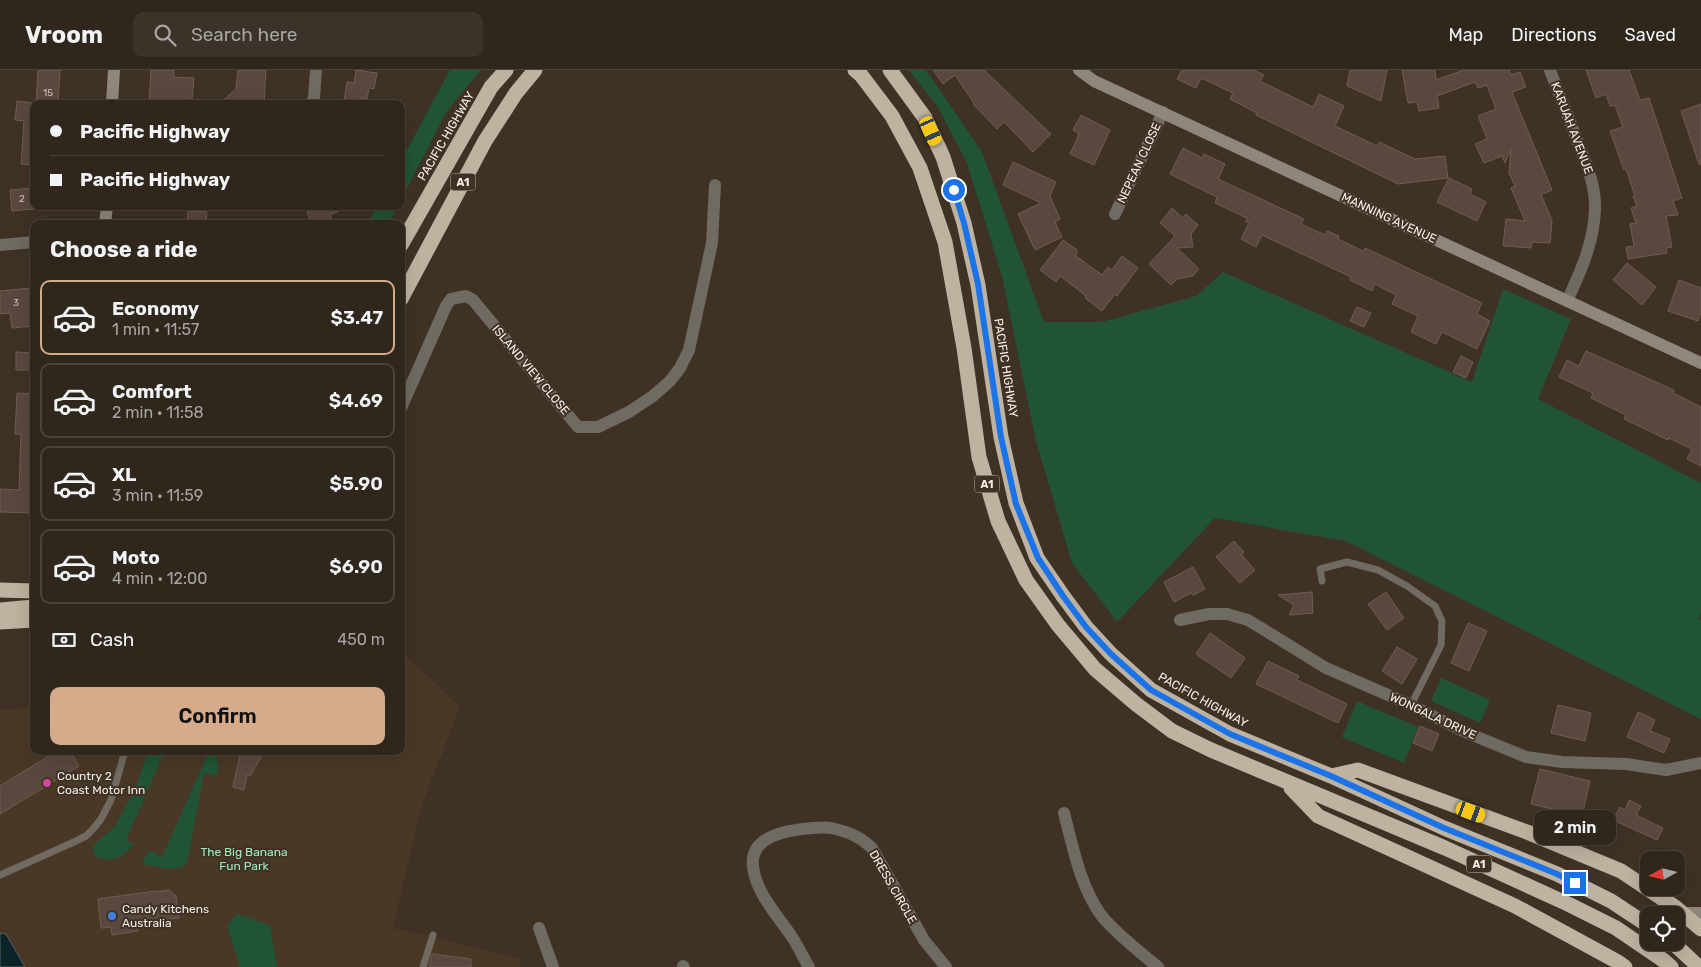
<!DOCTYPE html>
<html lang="en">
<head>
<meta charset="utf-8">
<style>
  body { margin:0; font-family:Rubik,sans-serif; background:#3b3229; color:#f1f3f6; height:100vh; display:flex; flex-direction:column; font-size:19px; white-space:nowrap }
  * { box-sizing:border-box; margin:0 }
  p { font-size:16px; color:#a7a5a3 }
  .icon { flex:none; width:28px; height:28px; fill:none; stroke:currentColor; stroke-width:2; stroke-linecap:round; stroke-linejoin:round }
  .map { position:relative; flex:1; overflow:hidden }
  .side { position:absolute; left:30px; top:150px; width:375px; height:535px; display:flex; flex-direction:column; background:#2f261c; border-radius:10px; box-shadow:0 5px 20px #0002,0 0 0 1px #4a433b }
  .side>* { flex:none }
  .top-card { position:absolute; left:30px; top:30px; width:375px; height:110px; border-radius:10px; box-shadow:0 5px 20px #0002,0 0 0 1px #4a433b; display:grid; align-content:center; height:110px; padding:0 20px; background:#2f261c }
  .needle { width:32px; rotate:262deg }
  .fabs { position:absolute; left:1640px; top:781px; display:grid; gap:10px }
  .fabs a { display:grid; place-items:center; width:45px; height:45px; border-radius:10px; background:#2f261c; box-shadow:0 5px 20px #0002,0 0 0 1px #4a433b; font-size:25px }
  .end { position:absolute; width:22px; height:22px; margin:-11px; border:6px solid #1a73e8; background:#fff; box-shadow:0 0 0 2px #fff }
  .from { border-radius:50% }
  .bubble { position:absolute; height:35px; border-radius:10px; background:#2f261c; box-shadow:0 5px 20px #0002,0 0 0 1px #4a433b; font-size:16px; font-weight:600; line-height:35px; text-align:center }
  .car { position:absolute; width:15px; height:30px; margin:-15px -8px; border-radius:6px; box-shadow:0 0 4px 1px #0007; background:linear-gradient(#f5c518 24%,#345 0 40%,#f5c518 0 76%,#345 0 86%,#f5c518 0) }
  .top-card b { display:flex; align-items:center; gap:18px; height:48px; font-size:19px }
  .top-card b+b { border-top:1px solid #4a433b }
  .top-card i { width:12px; height:12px; background:#f1f3f6 }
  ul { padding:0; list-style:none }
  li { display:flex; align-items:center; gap:15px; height:75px; margin:0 10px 8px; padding:0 10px; border:2px solid #4a433b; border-radius:10px }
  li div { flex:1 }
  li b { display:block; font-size:19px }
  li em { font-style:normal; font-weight:600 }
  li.selected { border-color:#d6ab8b }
  li>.icon { width:45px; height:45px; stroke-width:1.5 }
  h2 { padding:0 20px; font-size:22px; line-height:60px }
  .pay { display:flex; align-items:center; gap:12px; height:55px; padding:0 20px; font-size:19px }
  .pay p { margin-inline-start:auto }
  .cta { display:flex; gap:10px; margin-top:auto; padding:10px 20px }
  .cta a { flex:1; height:58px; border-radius:10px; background:#d6ab8b; color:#111; font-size:20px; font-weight:600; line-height:58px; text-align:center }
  header { display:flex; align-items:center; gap:30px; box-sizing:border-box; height:70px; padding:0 25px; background:#2f261c; border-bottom:1px solid #4a433b }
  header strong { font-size:24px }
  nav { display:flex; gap:28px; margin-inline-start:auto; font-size:18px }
  .search { width:350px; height:45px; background:#3b3229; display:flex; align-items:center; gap:12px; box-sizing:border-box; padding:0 18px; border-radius:10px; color:#a7a5a3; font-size:19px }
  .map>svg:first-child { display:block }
  .built { fill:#4a3826 }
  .green { fill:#215436 }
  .water { fill:#0c2428; stroke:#526161 }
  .building { fill:#59483e; stroke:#6f5d52 }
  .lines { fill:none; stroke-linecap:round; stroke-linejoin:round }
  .lane { stroke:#6f6a62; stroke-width:7 }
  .street { stroke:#6f6a62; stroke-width:12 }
  .secondary { stroke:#8f877b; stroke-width:12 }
  .highway { stroke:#beb2a0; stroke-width:15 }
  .route { stroke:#1a73e8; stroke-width:6 }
  .hotel-dot { fill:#d1479c; stroke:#3f3225; stroke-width:2 }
  .shop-dot { fill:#3f7fe0; stroke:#3f3225; stroke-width:2 }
  .labels { text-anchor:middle; stroke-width:4; stroke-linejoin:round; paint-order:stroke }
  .number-label { font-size:10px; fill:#cfc4bb }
  .shield { fill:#3f3225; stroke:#bfb6ab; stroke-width:1 }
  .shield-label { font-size:11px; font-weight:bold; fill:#f6eee5 }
  .street-label { font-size:12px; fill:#f6eee5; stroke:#3f3225 }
  .poi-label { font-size:12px; fill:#f6eee5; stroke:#3f3225; text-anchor:start }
  .park-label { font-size:12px; fill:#9ceeb9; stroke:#3f3225 }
</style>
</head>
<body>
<header>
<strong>Vroom</strong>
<div class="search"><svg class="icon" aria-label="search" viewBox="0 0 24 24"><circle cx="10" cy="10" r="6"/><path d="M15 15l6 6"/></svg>Search here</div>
<nav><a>Map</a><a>Directions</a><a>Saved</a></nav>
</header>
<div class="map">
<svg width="1701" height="897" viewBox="0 0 1701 897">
  <rect width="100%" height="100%" fill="#3f3225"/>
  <path class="built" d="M401,581L460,637L421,737L393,858L520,889V897H0V640L34,637V681H401Z"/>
  <path class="green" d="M450,0H481L447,41L401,130V91Z
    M909,0H926L982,82L1044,252H1102L1196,226L1223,202L1472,312L1503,219L1571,249L1538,329L1701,413V542L1699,549L1701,550V649L1346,471L1215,448L1117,552L1072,493L1036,371L1002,206L967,93L938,37Z
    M377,136H398L388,154H367Z
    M1441,608L1490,630L1480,653L1431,631Z
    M1357,631L1418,657L1404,693L1342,667Z
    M148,681H165L126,770L134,774C123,787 112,795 95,786L93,781L94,775L115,756L136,718Z
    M197,681H213C219,688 218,696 217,705L204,703L187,793C177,804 156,796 142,794L147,783L150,781L162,787L207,686Z
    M237,844L270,855L277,897H240L227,856Z"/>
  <path class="water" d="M0,863L6,864L25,897H0Z"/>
  <path class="building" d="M38,0H60L58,34H36Z
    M151,0H174V7L194,8L192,30L184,29L183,34H149Z
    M238,0H266L264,34H219L236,19Z
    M356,0L377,3L374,19L369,18L367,29L360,28L359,34L344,31L347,12L354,13Z
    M933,0H984L1051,64L1033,82L1004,52L997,59L973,34L974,33L955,5L943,14Z
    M1182,0H1254L1264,5L1260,11L1313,37L1319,24L1344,36L1335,56L1377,76L1379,72L1415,89L1445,86L1448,108L1398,114L1256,45L1257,43L1230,29L1233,23L1201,8L1196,18L1177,9Z
    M1350,0H1387L1381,31L1347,16Z
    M1402,0H1435L1436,10L1464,0H1509L1511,5L1520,2L1526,17L1512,22L1552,120L1541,125L1552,150L1550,173L1532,172L1531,178L1503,176L1506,149L1525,151L1511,118L1515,116L1509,103L1511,79L1505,93L1502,86L1484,93L1475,74L1487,69L1478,46L1496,39L1487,15L1478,18L1475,12L1437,26L1439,38L1419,41L1417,32L1408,33Z
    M1586,0H1629L1640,30L1649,28L1682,128L1673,131L1678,145L1666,146L1672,177L1666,178L1667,183L1628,189L1626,177L1634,176L1630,154L1636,153L1631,138L1637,136L1633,126H1635L1626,99L1624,100L1610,61L1623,57L1615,35L1610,36L1606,24L1596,28Z
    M17,31L34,33V95L21,94L24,51L15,50Z
    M1701,34V94H1699L1681,41Z
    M1081,45L1110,60L1094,95L1070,84L1079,64L1073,60Z
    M1183,78L1202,88L1204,84L1225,94L1218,109L1304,149L1301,154L1325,165L1327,161L1339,166L1338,169L1363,181L1365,178L1482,233L1477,244L1490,251L1477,279L1442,262L1436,274L1411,262L1418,246L1392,234L1396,225L1375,214L1372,221L1350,210L1351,207L1262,165L1256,177L1241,169L1249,153L1246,152L1247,148L1215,133L1217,127L1170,104Z
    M1013,92L1056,112L1050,126L1060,149L1055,152L1062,167L1035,180L1018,144L1041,133L1003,115Z
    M1449,108L1472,119L1470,124L1486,132L1477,151L1437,132Z
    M34,118V139L12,141L10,120Z
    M308,136H349L330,145L334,154H312L307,142L310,140Z
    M1172,138L1183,148L1186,144L1198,155L1191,164L1193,177L1177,178L1199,199L1193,206L1177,209L1171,215L1149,194L1175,166L1160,153Z
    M188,141L207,142L206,154H187Z
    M1063,170L1077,180L1076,186L1102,205L1108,197L1112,200L1122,186L1138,198L1117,226L1115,224L1102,241L1085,228L1086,226L1060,206L1056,212L1040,200Z
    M1627,193L1656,217L1642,235L1613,210Z
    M1679,210L1701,218V242L1698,251L1668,241Z
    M30,218L34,256L12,258L10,243L0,244V221Z
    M1357,237L1371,243L1364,257L1350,251Z
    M1586,281L1674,320L1673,323L1701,337V396L1687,389L1692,379L1669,368L1668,370L1624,349L1626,345L1591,328L1593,323L1559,307L1567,290L1579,296Z
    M16,282L34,283V300H16Z
    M1461,286L1473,292L1466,308L1453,302Z
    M17,323L34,324V443L0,442V419L19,420L21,364H15Z
    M1234,471L1244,482L1241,484L1255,500L1240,513L1216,487Z
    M1193,497L1205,519L1193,525L1191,523L1174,532L1164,512Z
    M1312,522L1313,543L1289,545L1294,535L1278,525Z
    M1386,522L1404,548L1387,560L1368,534Z
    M1468,553L1487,561L1469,601L1451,593Z
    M1210,563L1245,588L1231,608L1196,584Z
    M1397,577L1417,589L1402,614L1382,601Z
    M1268,591L1299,606L1297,610L1347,634L1338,653L1256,614Z
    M1558,635L1591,643L1585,671L1551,663Z
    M1638,642L1655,650L1650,661L1670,669L1664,683L1627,667Z
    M1420,656L1439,664L1432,681L1413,673Z
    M57,681H70L79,696L0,744V716Z
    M241,681H265L250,706L247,705L244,720L233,717Z
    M1540,699L1590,711L1582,746L1531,734Z
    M1629,730L1641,736L1636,745L1663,758L1657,770L1613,750L1620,737L1625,740Z
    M169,820L176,826L179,848L137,854L138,861L112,865L111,857L101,858L98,829L155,821V822Z
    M432,884L471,889V897H429Z"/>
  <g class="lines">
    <path class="lane" d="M1322,511L1320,499L1347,492L1378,500L1407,516L1435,536L1442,551L1441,575L1411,635
      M0,805L74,772L86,766L93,759L101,749L111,730L125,681
      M423,897L433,865"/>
    <path class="street" d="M1550,0C1558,22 1567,43 1575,65C1584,89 1596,113 1595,139C1594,172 1581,201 1567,231
      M311,34L314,28L316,0
      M1115,144L1163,42
      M0,175L34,172
      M401,338L446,236L451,229L466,226L473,230L578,357H598L629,342L653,326L670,311L680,298L689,280L712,173L715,115
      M1180,550L1209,544H1227L1248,550L1326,598L1411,635L1465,662L1526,687L1562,692L1626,694L1666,700L1701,693
      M1064,743C1073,777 1080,816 1101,845C1114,862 1141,883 1158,897
      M539,858L553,897
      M683,896L684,897
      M809,897C803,887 798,876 792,867C778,846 756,823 753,797C749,765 789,760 812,758C818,758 825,757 831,758C849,762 859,766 872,778L924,870L946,897"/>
    <path class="secondary" d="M1079,0L1094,11L1701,293
      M112,34L114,0
      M105,154L107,136
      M1683,843H1701"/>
    <path class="highway" d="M855,0L861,5L892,46L920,98L945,172L964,278L979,387L998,451L1026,510L1058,555L1095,599L1136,634L1172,661L1211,680L1445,778L1568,834L1616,858L1663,890L1671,897
      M890,0L925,48L943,87L964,153L978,215L1001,367L1016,433L1037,488L1063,526L1086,557L1111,584L1151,620L1230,664L1331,706L1444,758L1557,804L1611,831L1649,856
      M401,175L491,17L506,0
      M401,229L485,71L516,23L535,0
      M0,520L34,521
      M0,540L34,537
      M0,552L34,550
      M1331,706L1358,700L1527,762L1621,801L1675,837L1701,859
      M1291,718L1318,746L1515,836L1618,892L1625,897
      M1672,872L1699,897"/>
  </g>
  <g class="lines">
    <path class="route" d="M954,120L964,153L978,214L1001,367L1016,434L1038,488L1063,526L1086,557L1111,584L1151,620L1230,664L1331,706L1444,758L1557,804L1575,813"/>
  </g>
  <circle class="hotel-dot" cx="47" cy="713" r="5"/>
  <circle class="shop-dot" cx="112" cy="846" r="5"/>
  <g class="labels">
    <g class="number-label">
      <text x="48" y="26">15</text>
      <text x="22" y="132">2</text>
      <text x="16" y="236">3</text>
    </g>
    <g class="shield">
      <rect x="450.5" y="103.5" width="25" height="17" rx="4"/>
      <rect x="974.5" y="405.5" width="25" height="17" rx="4"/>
      <rect x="1466.5" y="785.5" width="25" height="17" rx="4"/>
    </g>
    <g class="shield-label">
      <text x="463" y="116">A1</text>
      <text x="987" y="418">A1</text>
      <text x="1479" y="798">A1</text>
    </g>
    <g class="street-label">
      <text transform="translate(1572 58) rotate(69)" y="4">KARUAH AVENUE</text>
      <text transform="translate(446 66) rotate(-60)" y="4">PACIFIC HIGHWAY</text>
      <text transform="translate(1139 93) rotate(-65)" y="4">NEPEAN CLOSE</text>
      <text transform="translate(1389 148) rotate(25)" y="4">MANNING AVENUE</text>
      <text transform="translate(1006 298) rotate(81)" y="4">PACIFIC HIGHWAY</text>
      <text transform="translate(531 300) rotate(50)" y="4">ISLAND VIEW CLOSE</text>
      <text transform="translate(1203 630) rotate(29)" y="4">PACIFIC HIGHWAY</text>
      <text transform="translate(1433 646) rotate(25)" y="4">WONGALA DRIVE</text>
      <text transform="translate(893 817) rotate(60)" y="4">DRESS CIRCLE</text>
    </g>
    <g class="poi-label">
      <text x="57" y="710">Country 2<tspan x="57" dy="14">Coast Motor Inn</tspan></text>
      <text x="122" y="843">Candy Kitchens<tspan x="122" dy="14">Australia</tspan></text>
    </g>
    <g class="park-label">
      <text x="244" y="786">The Big Banana<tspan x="244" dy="14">Fun Park</tspan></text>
    </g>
  </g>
</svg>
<div class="fabs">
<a><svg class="needle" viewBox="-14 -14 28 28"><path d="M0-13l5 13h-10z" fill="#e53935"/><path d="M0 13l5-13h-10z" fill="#a7a5a3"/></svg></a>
<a><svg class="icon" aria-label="locate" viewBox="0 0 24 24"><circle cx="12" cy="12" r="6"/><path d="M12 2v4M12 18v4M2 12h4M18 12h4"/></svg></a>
</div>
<i class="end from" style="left:954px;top:120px"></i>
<i class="end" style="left:1575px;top:813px"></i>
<div class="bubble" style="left:1534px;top:740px;width:82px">2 min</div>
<i class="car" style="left:931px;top:61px;rotate:156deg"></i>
<i class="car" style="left:1471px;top:742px;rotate:110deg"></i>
<div class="top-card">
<b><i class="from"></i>Pacific Highway</b>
<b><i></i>Pacific Highway</b>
</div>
<section class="side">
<h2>Choose a ride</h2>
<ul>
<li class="selected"><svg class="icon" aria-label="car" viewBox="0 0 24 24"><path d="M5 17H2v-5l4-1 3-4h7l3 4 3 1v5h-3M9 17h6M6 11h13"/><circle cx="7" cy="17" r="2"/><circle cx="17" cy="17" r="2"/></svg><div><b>Economy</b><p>1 min · 11:57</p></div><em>$3.47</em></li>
<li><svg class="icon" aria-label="car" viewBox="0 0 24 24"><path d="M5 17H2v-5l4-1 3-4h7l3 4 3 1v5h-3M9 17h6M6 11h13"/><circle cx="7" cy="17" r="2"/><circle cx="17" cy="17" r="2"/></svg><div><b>Comfort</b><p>2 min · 11:58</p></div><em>$4.69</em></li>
<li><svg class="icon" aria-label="car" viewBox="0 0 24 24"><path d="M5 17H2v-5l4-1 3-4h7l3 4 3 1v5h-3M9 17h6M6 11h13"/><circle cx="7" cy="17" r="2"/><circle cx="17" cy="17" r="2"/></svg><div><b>XL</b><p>3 min · 11:59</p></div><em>$5.90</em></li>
<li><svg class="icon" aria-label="car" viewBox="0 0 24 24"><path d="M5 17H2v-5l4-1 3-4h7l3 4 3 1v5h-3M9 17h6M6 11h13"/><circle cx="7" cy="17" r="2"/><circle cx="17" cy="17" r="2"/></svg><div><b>Moto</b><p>4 min · 12:00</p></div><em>$6.90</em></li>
</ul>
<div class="pay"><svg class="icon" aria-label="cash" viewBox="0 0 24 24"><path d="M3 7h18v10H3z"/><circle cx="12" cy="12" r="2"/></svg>Cash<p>450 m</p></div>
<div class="cta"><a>Confirm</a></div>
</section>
</div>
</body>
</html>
